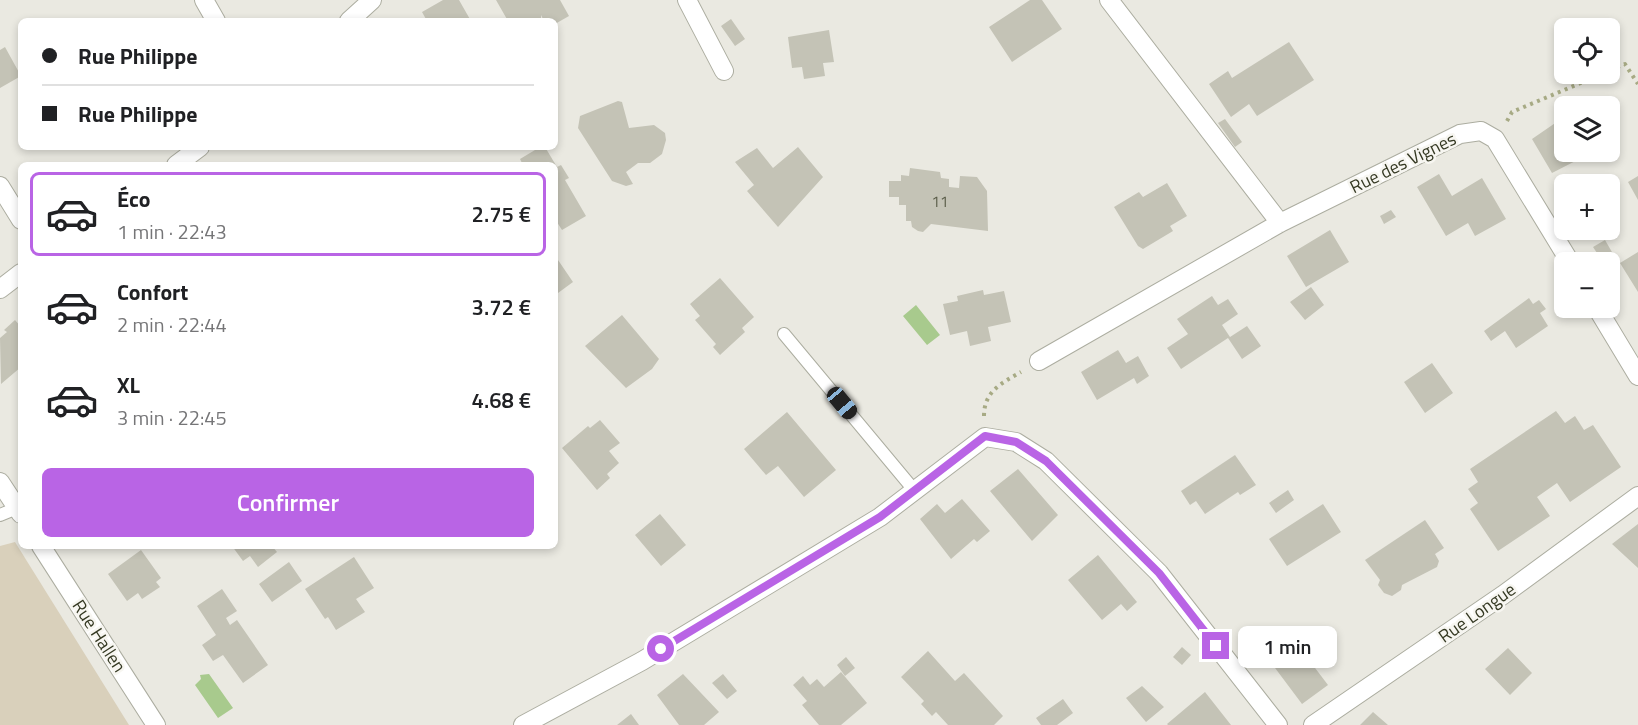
<!DOCTYPE html>
<html lang="fr">
<head>
<meta charset="utf-8">
<style>
  body { margin:0; font-family:"Titillium Web",sans-serif; background:#f2f2f2; color:#202124; height:100vh; display:flex; flex-direction:column; font-size:22px; white-space:nowrap }
  * { box-sizing:border-box; margin:0 }
  p { font-size:20px; color:#757577 }
  .icon { flex:none; width:33px; height:33px; fill:none; stroke:currentColor; stroke-width:2; stroke-linecap:round; stroke-linejoin:round }
  .map { position:relative; flex:1; overflow:hidden }
  .drawer { position:absolute; left:18px; top:162px; width:540px; height:387px; display:flex; flex-direction:column; background:#fff; border-radius:9px; box-shadow:0 3px 9px #0003 }
  .drawer>* { flex:none }
  .hud { position:absolute; left:18px; top:18px; width:540px; height:132px; border-radius:9px; box-shadow:0 3px 9px #0003; display:grid; align-content:center; height:132px; padding:0 24px; background:#fff }
  .fabs { position:absolute; left:1554px; top:18px; display:grid; gap:12px }
  .fabs a { display:grid; place-items:center; width:66px; height:66px; border-radius:9px; background:#fff; box-shadow:0 3px 9px #0003; font-size:30px }
  .end { position:absolute; width:27px; height:27px; margin:-14px; border:8px solid #b964e5; background:#fff; box-shadow:0 0 0 3px #fff }
  .from { border-radius:50% }
  .bubble { position:absolute; height:42px; border-radius:9px; background:#fff; box-shadow:0 3px 9px #0003; font-size:20px; font-weight:600; line-height:42px; text-align:center }
  .car { position:absolute; width:18px; height:36px; margin:-18px -9px; border-radius:8px; box-shadow:0 0 4px 2px #0007; background:linear-gradient(#222 24%,#8ab4d8 0 40%,#222 0 76%,#8ab4d8 0 86%,#222 0) }
  .hud b { display:flex; align-items:center; gap:21px; height:57px; font-size:22px }
  .hud b+b { border-top:2px solid #e0e0e0 }
  .hud i { width:15px; height:15px; background:#202124 }
  ul { padding:10px 0 0; list-style:none }
  li { display:flex; align-items:center; gap:18px; height:84px; margin:0 12px 9px; padding:0 12px; border:3px solid transparent; border-radius:9px }
  li div { flex:1 }
  li b { display:block; font-size:22px }
  li em { font-style:normal; font-weight:600 }
  li.active { border-color:#b964e5 }
  li>.icon { width:54px; height:54px; stroke-width:1.5 }
  .action { display:flex; gap:12px; margin-top:auto; padding:12px 24px }
  .action a { flex:1; height:69px; border-radius:9px; background:#b964e5; color:#fff; font-size:24px; font-weight:600; line-height:69px; text-align:center }
  .map>svg:first-child { display:block }
  .green { fill:#d9d0bb }
  .water { fill:#a8ca8d }
  .building { fill:#c4c3b6 }
  .lines { fill:none; stroke-linecap:round; stroke-linejoin:round }
  .lane-casing { stroke:#acada0; stroke-width:14 }
  .street-casing { stroke:#acada0; stroke-width:20 }
  .path { stroke:#a7aa84; stroke-width:4; stroke-dasharray:3 4.5; stroke-linecap:butt }
  .lane { stroke:#fff; stroke-width:12 }
  .street { stroke:#fff; stroke-width:18 }
  .route { stroke:#b964e5; stroke-width:8 }
  .labels { text-anchor:middle; stroke-width:5; stroke-linejoin:round; paint-order:stroke }
  .number-label { font-size:15px; fill:#595c48 }
  .street-label { font-size:18px; fill:#353923; stroke:#f7f6f1 }
</style>
</head>
<body>
<div class="map">
<svg width="1638" height="725" viewBox="0 0 1638 725">
  <rect width="100%" height="100%" fill="#eae9e1"/>
  <path class="green" d="M15,542L129,725H0V546Z"/>
  <path class="water" d="M916,305L940,335L927,345L903,316Z
    M209,674L233,708L218,718L195,685L201,679L200,675Z"/>
  <path class="building" d="M443,0H459L471,21H427L422,12Z
    M496,0H560L569,16L555,24V21H544L541,15V21H508Z
    M1030,0H1042L1062,29L1012,62L989,27Z
    M731,19L745,39L735,46L721,26Z
    M829,30L834,62L823,63L825,76L804,79L802,67L792,68L788,37Z
    M1289,42L1314,80L1257,116L1249,104L1231,117L1209,84L1228,71L1232,78Z
    M5,47L21,76L0,88V50Z
    M618,101L622,102L629,128L654,125L665,133L666,140L662,154L650,163H638L626,172L633,184L626,186L612,181L578,128L580,116Z
    M1564,117V152H1593L1552,173L1532,139Z
    M1225,119L1242,142L1235,147L1218,123Z
    M540,147H545L557,167L561,165L569,178L565,180L586,216L562,230L555,219V165H523L520,159Z
    M798,147L823,177L778,227L747,191L754,185L735,162L757,148L773,168Z
    M910,168L940,172L941,178L949,179V187L959,188L960,176L977,177L987,191L988,231L931,224L923,232L918,231L912,227L911,221H906V205H899V197H889V181H901V175L909,176Z
    M1439,174L1452,196L1482,178L1506,219L1475,236L1468,223L1446,236L1417,187Z
    M1638,176V200L1628,182Z
    M1167,183L1187,216L1170,226L1173,231L1143,249L1138,246L1114,207L1139,192L1143,197Z
    M1391,210L1396,217L1384,224L1380,216Z
    M1330,230L1349,262L1306,287L1287,256Z
    M1584,230H1600L1593,237Z
    M1605,240L1616,259L1610,262H1603L1593,247Z
    M1638,252V292L1620,263Z
    M558,260L573,282L558,293L555,289V263Z
    M720,278L754,317L742,328L745,332L720,355L713,347L716,344L695,320L700,316L690,304Z
    M1311,287L1324,305L1305,320L1290,302Z
    M983,290L984,295L1004,291L1011,322L988,327L991,341L970,346L967,331L950,335L943,304L958,301L957,296Z
    M1212,296L1218,305L1228,299L1238,314L1222,325L1230,337L1247,326L1261,346L1242,359L1228,338L1181,369L1167,348L1188,334L1177,319Z
    M1529,298L1533,304L1539,300L1546,309L1540,313L1548,326L1516,348L1505,331L1491,341L1484,331Z
    M622,315L659,359L652,369L626,388L585,346Z
    M15,320L21,327V367L1,384L0,338L7,332L4,330Z
    M1118,350L1126,363L1138,356L1149,376L1137,384L1134,378L1097,400L1081,372Z
    M1432,363L1453,393L1425,413L1404,382Z
    M1556,411L1565,423L1575,416L1584,430L1593,425L1621,467L1570,502L1557,483L1537,497L1550,516L1498,551L1470,509L1478,503L1468,489L1478,482L1470,469Z
    M787,412L836,470L804,497L778,466L766,475L744,449Z
    M600,420L620,443L609,451L619,463L607,474L610,478L597,490L562,448L588,426L590,428Z
    M1235,455L1256,485L1240,495L1238,492L1205,514L1196,501L1190,505L1181,491Z
    M1018,469L1058,515L1032,541L990,491Z
    M1288,490L1294,500L1276,513L1269,503Z
    M962,499L990,531L977,542L974,539L951,559L920,519L937,504L945,513Z
    M1323,504L1341,532L1287,566L1269,539Z
    M660,514L686,545L661,566L635,535Z
    M1425,520L1444,548L1435,554L1439,561L1437,567L1402,585L1401,590L1392,596L1384,593L1378,585L1380,580L1365,560Z
    M1638,524V568L1612,544Z
    M232,546H272L277,552L258,567L250,556L243,561Z
    M141,550L161,578L156,582L160,587L142,599L138,593L127,601L108,574Z
    M1098,555L1137,602L1127,611L1121,604L1102,620L1068,580Z
    M354,557L374,588L356,599L365,612L336,630L328,617L325,619L305,589Z
    M289,562L302,581L272,602L259,584Z
    M222,589L237,611L226,618L230,625L237,620L268,665L243,683L223,655L213,661L202,645L216,635L197,606Z
    M1289,645L1304,664L1309,660L1328,685L1302,704L1269,660Z
    M1182,647L1191,655L1182,665L1173,657Z
    M1508,648L1532,673L1510,695L1485,669Z
    M928,651L955,681L964,673L1003,716L994,725H948L936,712L932,716L921,704L924,701L901,677Z
    M846,657L855,668L845,676L837,665Z
    M841,672L867,703L841,725H819L802,705L807,701L793,685L803,676L810,685L817,679L824,687Z
    M683,674L719,712L704,725H679L657,695Z
    M723,674L737,691L727,699L712,683Z
    M1142,686L1164,707L1146,722L1126,698Z
    M1205,692L1231,725H1168L1167,724Z
    M1063,699L1073,713L1057,725H1041L1036,718Z
    M1373,712L1388,725H1360Z
    M631,714L639,725H617Z"/>
  <g class="lines">
    <defs>
      <path id="lane" d="M784,334L914,490
        M0,515L17,508"/>
      <path id="street" d="M204,0L216,21
        M687,0L724,71
        M1109,0L1280,223
        M349,21L372,0
        M176,165L200,147
        M0,186L21,220
        M0,289L21,273
        M1597,308L1638,376
        M1039,361L1280,223L1460,134L1481,131L1495,139L1570,262
        M0,482L21,514
        M41,546L156,725
        M523,725L642,661L880,517L985,437L1016,442L1046,461L1159,573L1278,725
        M1313,725L1503,595L1638,496"/>
    </defs>
    <use href="#lane" class="lane-casing"/>
    <use href="#street" class="street-casing"/>
    <path class="path" d="M1610,70L1625,64L1638,84
      M1507,121L1512,112L1602,74
      M984,416C984,391 1002,383 1021,372"/>
    <use href="#lane" class="lane"/>
    <use href="#street" class="street"/>
  </g>
  <g class="lines">
    <path class="route" d="M661,649L880,517L985,436L1016,442L1046,461L1159,573L1216,646"/>
  </g>
  <g class="labels">
    <g class="number-label">
      <text x="940" y="207">11</text>
    </g>
    <g class="street-label">
      <text transform="translate(1403 163) rotate(-26)" y="6">Rue des Vignes</text>
      <text transform="translate(1477 613) rotate(-35)" y="6">Rue Longue</text>
      <text transform="translate(99 636) rotate(57)" y="6">Rue Hallen</text>
    </g>
  </g>
</svg>
<div class="fabs">
<a><svg class="icon" aria-label="locate" viewBox="0 0 24 24"><circle cx="12" cy="12" r="6"/><path d="M12 2v4M12 18v4M2 12h4M18 12h4"/></svg></a>
<a><svg class="icon" aria-label="layers" viewBox="0 0 24 24"><path d="M12 4l9 5-9 5-9-5zM3 14l9 5 9-5"/></svg></a>
<a>+</a>
<a>−</a>
</div>
<i class="end from" style="left:661px;top:649px"></i>
<i class="end" style="left:1216px;top:646px"></i>
<div class="bubble" style="left:1238px;top:626px;width:99px">1 min</div>
<i class="car" style="left:842px;top:403px;rotate:140deg"></i>
<div class="hud">
<b><i class="from"></i>Rue Philippe</b>
<b><i></i>Rue Philippe</b>
</div>
<section class="drawer">
<ul>
<li class="active"><svg class="icon" aria-label="car" viewBox="0 0 24 24"><path d="M5 17H2v-5l4-1 3-4h7l3 4 3 1v5h-3M9 17h6M6 11h13"/><circle cx="7" cy="17" r="2"/><circle cx="17" cy="17" r="2"/></svg><div><b>Éco</b><p>1 min · 22:43</p></div><em>2.75 €</em></li>
<li><svg class="icon" aria-label="car" viewBox="0 0 24 24"><path d="M5 17H2v-5l4-1 3-4h7l3 4 3 1v5h-3M9 17h6M6 11h13"/><circle cx="7" cy="17" r="2"/><circle cx="17" cy="17" r="2"/></svg><div><b>Confort</b><p>2 min · 22:44</p></div><em>3.72 €</em></li>
<li><svg class="icon" aria-label="car" viewBox="0 0 24 24"><path d="M5 17H2v-5l4-1 3-4h7l3 4 3 1v5h-3M9 17h6M6 11h13"/><circle cx="7" cy="17" r="2"/><circle cx="17" cy="17" r="2"/></svg><div><b>XL</b><p>3 min · 22:45</p></div><em>4.68 €</em></li>
</ul>
<div class="action"><a>Confirmer</a></div>
</section>
</div>
</body>
</html>
